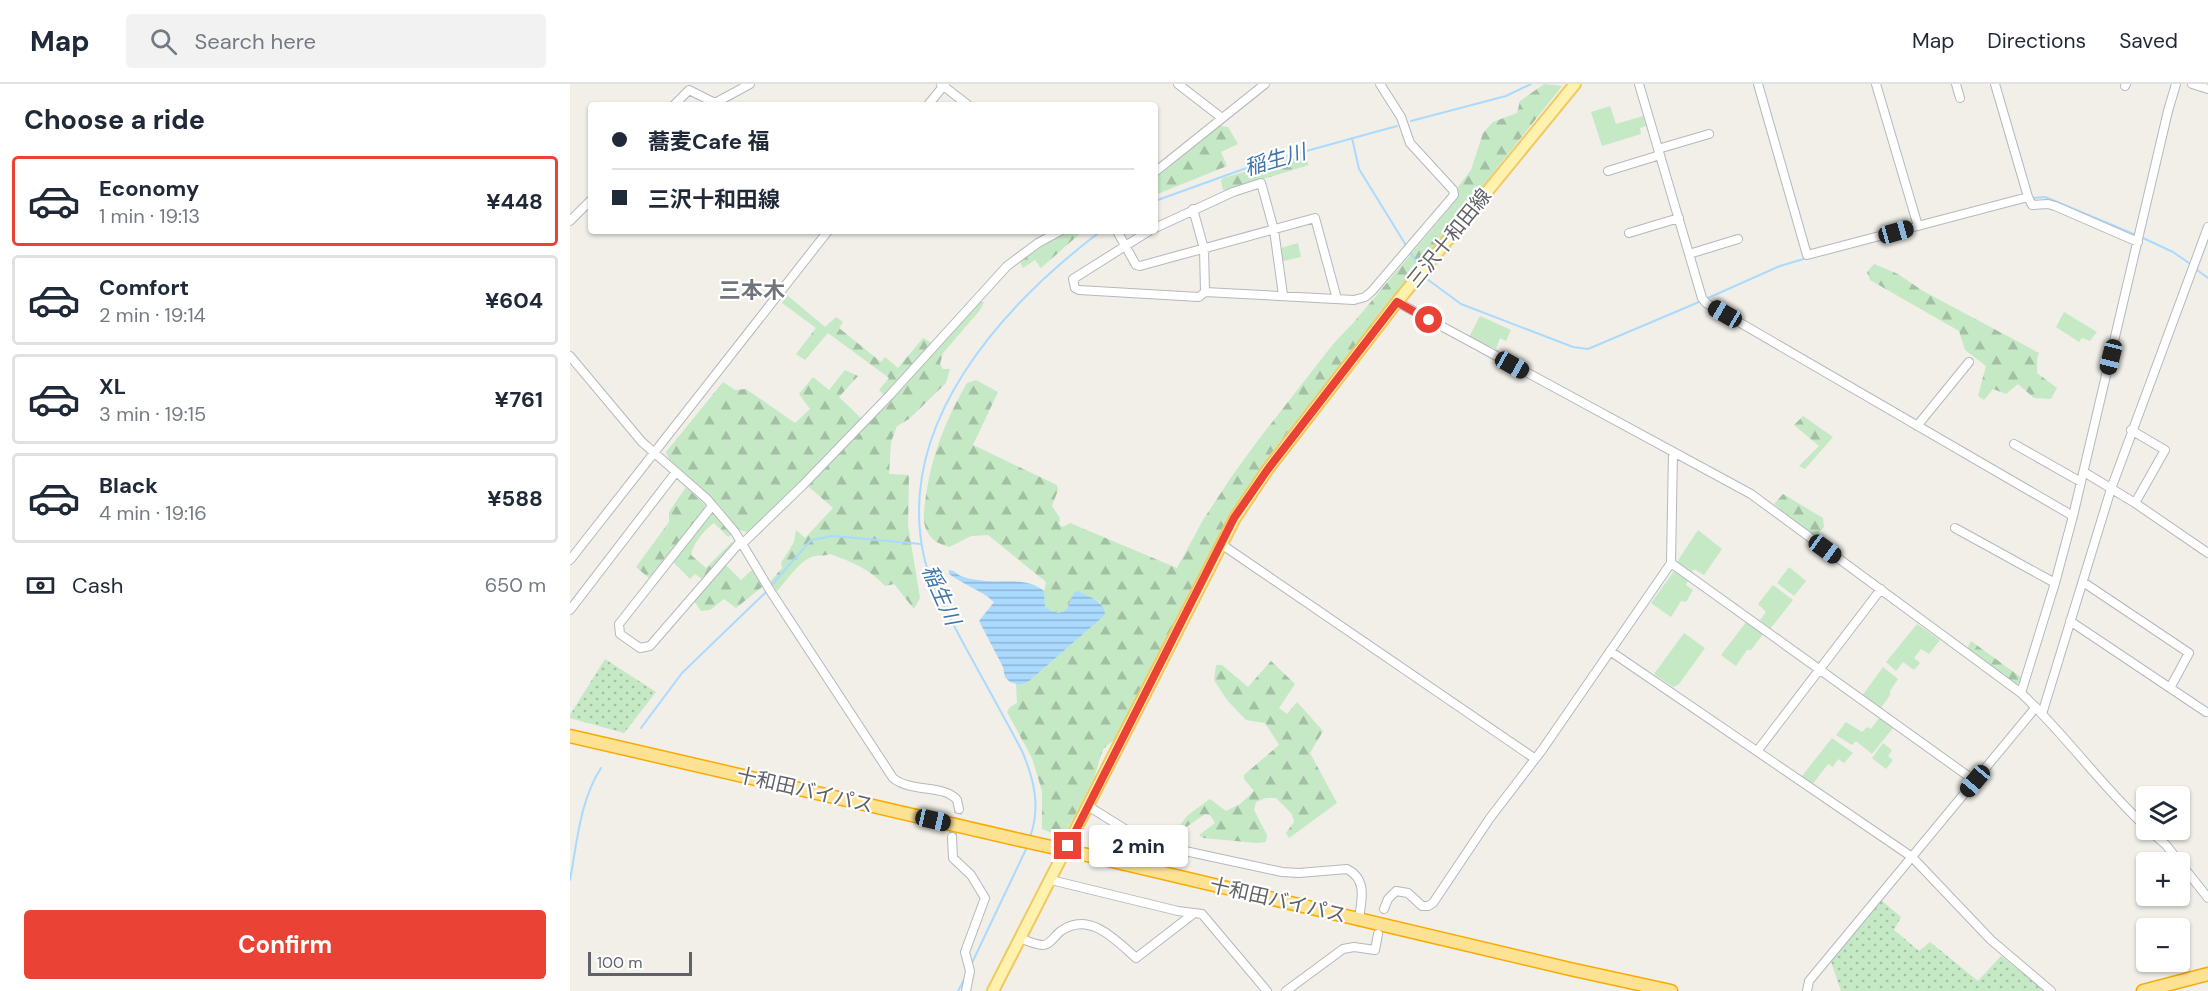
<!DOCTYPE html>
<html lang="en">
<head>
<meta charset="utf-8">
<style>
  body { margin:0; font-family:"DM Sans","Noto Sans JP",sans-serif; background:#f2f2f3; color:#1f2937; height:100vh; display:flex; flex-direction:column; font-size:22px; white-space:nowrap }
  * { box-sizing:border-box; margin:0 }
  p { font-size:20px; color:#747a83 }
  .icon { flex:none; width:33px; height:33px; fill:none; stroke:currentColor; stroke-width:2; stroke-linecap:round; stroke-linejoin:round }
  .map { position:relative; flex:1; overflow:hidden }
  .panel { display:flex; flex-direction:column; background:#fff; width:570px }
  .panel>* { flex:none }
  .guide { position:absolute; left:18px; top:18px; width:570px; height:132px; border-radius:6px; box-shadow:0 2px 4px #0004; display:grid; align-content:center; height:132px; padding:0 24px; background:#fff }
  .buttons { position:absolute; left:1566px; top:702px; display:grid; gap:12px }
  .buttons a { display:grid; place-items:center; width:54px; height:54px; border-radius:6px; background:#fff; box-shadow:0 2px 4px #0004; font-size:30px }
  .scale { position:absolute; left:18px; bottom:15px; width:104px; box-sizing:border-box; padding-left:6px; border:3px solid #5f6368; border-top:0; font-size:16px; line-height:21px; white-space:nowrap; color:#5f6368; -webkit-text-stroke:4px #fff; paint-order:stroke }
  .end { position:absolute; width:27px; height:27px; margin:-14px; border:8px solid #ea4335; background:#fff; box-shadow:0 0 0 3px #fff }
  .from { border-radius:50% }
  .bubble { position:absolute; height:42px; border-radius:6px; background:#fff; box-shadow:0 2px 4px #0004; font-size:20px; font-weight:700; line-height:42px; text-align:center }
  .car { position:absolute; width:18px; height:36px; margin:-18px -9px; border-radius:8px; box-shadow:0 0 4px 2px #0007; background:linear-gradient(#222 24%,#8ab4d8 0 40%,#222 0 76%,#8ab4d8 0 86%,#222 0) }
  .guide b { display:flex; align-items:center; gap:21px; height:57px; font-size:22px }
  .guide b+b { border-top:2px solid #e0e1e3 }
  .guide i { width:15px; height:15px; background:#1f2937 }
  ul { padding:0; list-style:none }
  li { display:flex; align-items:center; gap:18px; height:90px; margin:0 12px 9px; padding:0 12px; border:3px solid #e0e1e3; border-radius:6px }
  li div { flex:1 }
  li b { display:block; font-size:22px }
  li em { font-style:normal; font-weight:700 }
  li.active { border-color:#ea4335 }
  li>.icon { width:54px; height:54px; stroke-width:1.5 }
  h2 { padding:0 24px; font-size:27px; line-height:72px }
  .pay { display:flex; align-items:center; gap:15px; height:66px; padding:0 24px; font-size:22px }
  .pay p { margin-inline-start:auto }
  .cta { display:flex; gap:12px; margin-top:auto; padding:12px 24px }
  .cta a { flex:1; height:69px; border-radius:6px; background:#ea4335; color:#fff; font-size:24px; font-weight:700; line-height:69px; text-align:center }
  header { display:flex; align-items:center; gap:36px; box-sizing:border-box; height:84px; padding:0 30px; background:#fff; border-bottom:2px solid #e0e1e3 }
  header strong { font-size:28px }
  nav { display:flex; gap:33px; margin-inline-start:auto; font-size:21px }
  .search { width:420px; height:54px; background:#f2f2f3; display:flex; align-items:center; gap:15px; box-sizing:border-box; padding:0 21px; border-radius:6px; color:#747a83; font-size:22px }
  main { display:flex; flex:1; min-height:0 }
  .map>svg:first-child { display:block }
  .grass { fill:url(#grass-dots) }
  .forest { fill:url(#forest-firs) }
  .garden { fill:#c5e8c5 }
  .water { fill:url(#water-rules) }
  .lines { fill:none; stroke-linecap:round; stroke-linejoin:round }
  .stream { stroke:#aadaff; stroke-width:2 }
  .minor-tunnel { stroke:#ccccc8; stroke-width:8; stroke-dasharray:8 4; stroke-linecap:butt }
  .minor-casing { stroke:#b5b8bc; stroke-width:10 }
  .major-casing { stroke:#f2c960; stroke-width:14 }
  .highway-casing { stroke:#f9ab00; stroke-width:15 }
  .minor { stroke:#fff; stroke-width:8 }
  .major { stroke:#fff2af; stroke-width:10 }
  .highway { stroke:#fde293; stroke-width:12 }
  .highway-bridge-casing { stroke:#f9ab00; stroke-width:15; stroke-linecap:butt }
  .highway-bridge { stroke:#fde293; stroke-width:12 }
  .route { stroke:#ea4335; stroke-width:8 }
  .labels { text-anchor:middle; stroke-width:4.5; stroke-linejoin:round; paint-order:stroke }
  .street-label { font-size:20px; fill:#5f6368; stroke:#fff }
  .water-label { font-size:21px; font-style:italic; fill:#4174aa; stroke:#fff }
  .quarter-label { font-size:22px; font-weight:bold; fill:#70757a; stroke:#fff }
</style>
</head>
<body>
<header>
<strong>Map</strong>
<div class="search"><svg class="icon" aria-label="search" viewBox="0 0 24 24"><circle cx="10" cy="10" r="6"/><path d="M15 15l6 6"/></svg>Search here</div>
<nav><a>Map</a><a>Directions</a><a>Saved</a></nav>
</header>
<main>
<section class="panel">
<h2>Choose a ride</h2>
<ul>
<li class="active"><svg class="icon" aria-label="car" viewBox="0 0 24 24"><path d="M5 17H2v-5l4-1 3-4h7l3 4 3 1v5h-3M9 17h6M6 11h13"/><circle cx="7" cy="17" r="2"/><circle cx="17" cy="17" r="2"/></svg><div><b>Economy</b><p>1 min · 19:13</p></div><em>¥448</em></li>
<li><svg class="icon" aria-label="car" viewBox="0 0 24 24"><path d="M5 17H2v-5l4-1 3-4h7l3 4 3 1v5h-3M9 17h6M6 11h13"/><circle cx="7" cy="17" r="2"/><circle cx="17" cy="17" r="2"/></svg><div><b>Comfort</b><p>2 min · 19:14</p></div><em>¥604</em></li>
<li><svg class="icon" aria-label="car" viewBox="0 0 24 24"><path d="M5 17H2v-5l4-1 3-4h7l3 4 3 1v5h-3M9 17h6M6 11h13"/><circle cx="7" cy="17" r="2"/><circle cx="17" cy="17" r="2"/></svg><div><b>XL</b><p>3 min · 19:15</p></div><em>¥761</em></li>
<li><svg class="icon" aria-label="car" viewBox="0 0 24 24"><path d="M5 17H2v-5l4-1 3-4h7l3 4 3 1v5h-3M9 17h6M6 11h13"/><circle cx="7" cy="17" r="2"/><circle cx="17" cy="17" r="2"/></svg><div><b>Black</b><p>4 min · 19:16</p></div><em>¥588</em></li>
</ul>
<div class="pay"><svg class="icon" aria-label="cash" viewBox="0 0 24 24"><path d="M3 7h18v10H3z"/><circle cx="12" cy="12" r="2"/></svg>Cash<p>650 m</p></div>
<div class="cta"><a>Confirm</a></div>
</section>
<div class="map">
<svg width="1638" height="907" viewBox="0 0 1638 907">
  <defs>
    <pattern id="grass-dots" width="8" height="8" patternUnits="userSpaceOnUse" patternTransform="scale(1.5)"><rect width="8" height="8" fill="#c5e8c5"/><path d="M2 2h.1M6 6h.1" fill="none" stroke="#a3c0a4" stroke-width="1.8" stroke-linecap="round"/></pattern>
    <pattern id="forest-firs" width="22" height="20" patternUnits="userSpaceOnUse" patternTransform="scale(1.5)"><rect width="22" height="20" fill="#c5e8c5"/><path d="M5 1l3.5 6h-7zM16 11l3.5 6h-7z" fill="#a3c0a4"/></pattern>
    <pattern id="water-rules" width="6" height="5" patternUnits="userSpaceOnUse" patternTransform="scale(1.5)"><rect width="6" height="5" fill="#aadaff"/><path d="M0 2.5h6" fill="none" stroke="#8eb4d2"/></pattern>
  </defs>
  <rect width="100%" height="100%" fill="#f1efe8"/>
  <path class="grass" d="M35,575L86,608L54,649L0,634V631Z
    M1311,816L1331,833L1324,846L1349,867L1360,858L1408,897L1431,872L1472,904L1471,907H1271L1261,878Z"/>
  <path class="forest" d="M974,0L992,2L702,368L656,437L544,656L533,665L524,694L493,754L472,745V707L462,674L437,628L440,623L447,619L446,599L450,601L458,598L535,531L530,518L508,507L504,508C498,524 494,536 475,523L474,507L476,498L418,451L401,452L379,463C374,461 366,459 363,455C350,443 354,427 356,411C362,370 376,335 397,299L406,296L428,308L403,361L487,401L488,406L482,422L490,434L489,440L493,443L500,439L607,484L633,436L662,392L689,355L764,259L784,238L888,114V103L901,86L913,49L923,38L947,29L950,17Z
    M650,42L658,43L668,60L651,68L657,82L585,111V95Z
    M734,71L739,81L657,106H653L651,97L653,94Z
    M496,147H513L471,184L465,176L453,184L450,177Z
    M1304,180L1328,190L1353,207L1469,269L1467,275V289L1487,304L1481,315L1464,314L1448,300L1436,310L1423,305L1414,316L1408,312L1416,282L1395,266L1389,247L1300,196L1297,188Z
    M217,211L255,243L266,233L273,238L269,244L311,278L315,273L328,284L353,254L369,263L409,217L414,218L410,226L373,269L370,280L373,285H380L376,299L339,335L327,342L321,358L319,390L339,391L338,441L350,514L344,525L324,500L315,502C300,485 280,477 260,470C253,473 248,470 241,473C228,479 217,496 207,507L200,498L212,484L211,479L224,458L226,446L235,454L263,424L232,397L177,448L169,446L149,421L99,375L96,368L153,298L165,306L176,305L225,339L240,325L229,310L243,293L259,306L275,286L288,292L269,313L297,340L321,318L309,306L319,294L258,249L235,276L226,270L246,244L212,219Z
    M1233,332L1263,353L1235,385L1229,382L1249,362L1224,341Z
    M116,403L135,421L134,426L79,494L66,483L99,438V428Z
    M1213,410L1253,434L1254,443L1245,453L1204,420Z
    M142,429L146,431L161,451L158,453L144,439C135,445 123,460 121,471L136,484L162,458L165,461L136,493L132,495L125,490L120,495L103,478Z
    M156,481L171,496L182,486L192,503L166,524L154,515L140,526L131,527L124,517Z
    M1401,557L1452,594L1450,599L1445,600L1397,565Z
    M701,577L725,600L709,624L717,630L727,618L753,647L740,669L767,719L719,754L716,749L724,738L722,730L706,714H696L686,718L684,726L697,751L696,758L687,759L633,754L629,751L645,739L640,731L635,730L612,746L609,742L618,731L640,715L656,727L670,720L684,707L674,695V691L709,661L695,639L676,636L657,616L644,596L646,581H652L678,603Z"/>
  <path class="garden" d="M1040,22L1046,40L1073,32L1076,42L1070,44L1071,50L1032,62L1021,28Z
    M728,159L731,173L713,177L711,164Z
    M1494,228L1527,248L1520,257L1512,254L1509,258L1486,243Z
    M910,232L941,246L936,257L930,254L926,265L899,253Z
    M1128,446L1152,465L1134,491L1124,485L1121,489L1107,478Z
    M1219,483L1236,497L1224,512L1207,499Z
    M1104,487L1118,497L1116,501L1123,506L1116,518L1111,517L1101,533L1081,519Z
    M1203,501L1223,516L1200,545L1190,536L1196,528L1188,520Z
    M1177,537L1194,549L1181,566H1177L1166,582L1151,571Z
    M1347,540L1370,556L1359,570L1351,565L1344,574L1350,579L1344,586L1333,578L1326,587L1316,578Z
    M1114,549L1135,564L1109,600L1103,603L1084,590Z
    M1313,583L1328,595L1320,607V611L1311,624L1292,612Z
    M1309,634L1323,644L1302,670L1286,657L1282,661L1266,651L1276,638L1292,648L1297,643L1301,645Z
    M1262,654L1283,669L1274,679L1268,675L1263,683L1258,680L1242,701L1232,692Z
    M1313,659L1322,666L1318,672L1323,676L1316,685L1302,674Z"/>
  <path class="water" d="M379,486C386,487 386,490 391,492C398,495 408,496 415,497C435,499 457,493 474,507L475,523C495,536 498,524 504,508L508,507C519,513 535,517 535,531L458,598L450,601L440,598L435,593L433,583L409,537L424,518C411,506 394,501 379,490Z"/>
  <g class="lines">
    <path class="stream" d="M841,37L936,12L961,0
      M782,54L789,85L850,184
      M1463,114L1475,113L1485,117L1566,151
      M585,117L682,82L827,42
      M1573,154L1603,168L1619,179
      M1627,186L1638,194
      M854,191L857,195L891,220L1003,263L1018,265L1129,218
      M1138,214L1210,182L1237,174
      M200,503L241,456L263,452L351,460
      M71,644L112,589L196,508
      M460,753C471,723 464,695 452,667C432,629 411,592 391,555C378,529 362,505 355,477C322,342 432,222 531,147
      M0,796C7,759 10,716 31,684
      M401,881L458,761
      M388,907L395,894"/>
    <path class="minor-tunnel" d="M382,753L389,725"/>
    <defs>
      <path id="minor" d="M371,0L398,21
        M608,0L652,34
        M1069,0L1132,214L1136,219L1503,432
        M1188,0L1237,171L1458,113
        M1306,0L1348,142
        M1386,0L1390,14
        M1425,0L1458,113L1462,121L1478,120L1485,122L1568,158
        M1622,0L1638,5
        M1555,2L1556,0
        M104,21L119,6L145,19L180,0
        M358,21L375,0
        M1088,65L1139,50
        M1038,87L1090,71
        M585,88L695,0
        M623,125L634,165L635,208L784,216L795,213L802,207L884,111L883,106L840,59L831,33L810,0
        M0,137L21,116
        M585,144L663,108L691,99L704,146L713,211
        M547,147L566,181L570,182L745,134L767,215
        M579,147L503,195L505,204L509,206L629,213L635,208
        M1059,149L1109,134
        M1119,170L1168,155
        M827,218L1181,410L1451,609C1496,651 1531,702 1576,743
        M0,272L72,358L137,415L165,448L201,508L323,694C341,709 374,700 387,716L389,725
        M1347,342L1399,278
        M1561,346L1595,366L1565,419
        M1444,360L1511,398
        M1514,388L1565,419L1638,469
        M142,422L49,540L50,550L70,564L80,562L171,457
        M1385,444L1485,499
        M173,459L232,402L319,312L437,182L468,159L490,147
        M651,460L964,674
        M0,476L258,147
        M1101,479L1405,697
        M1513,498L1619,569L1600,604
        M0,526L106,388
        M1500,537L1636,628
        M1040,567L1342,773L1421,856L1481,907
        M1451,609L1485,499L1503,432L1598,27L1606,0
        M1472,630L1541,405L1638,143
        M1188,666L1311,505
        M518,722L566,752L592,762L712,788L729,789L777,785C797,795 792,815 789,834
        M1579,746L1596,761L1638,814
        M382,753L383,774L401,791L415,814L395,868L400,887L396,907
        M481,796L608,827L632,830L697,907
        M814,825L818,815L826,807L838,809L852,822H858L863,819L920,734L972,666L1101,479L1103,368
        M450,854C457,857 466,861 473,861C480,861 485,851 491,847C519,827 545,855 566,874L623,830
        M716,907L773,865L784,863L805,866L808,850
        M1237,907L1239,897L1466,623"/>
      <path id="major" d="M423,907L665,434L698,385L827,218L1005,0"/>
      <path id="highway" d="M0,652L450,756
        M517,771L1000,885L1101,907
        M1573,907L1638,890"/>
    </defs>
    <use href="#minor" class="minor-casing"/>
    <use href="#major" class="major-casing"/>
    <use href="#highway" class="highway-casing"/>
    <use href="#minor" class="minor"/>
    <use href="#major" class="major"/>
    <use href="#highway" class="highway"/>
    <defs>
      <path id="highway-bridge" d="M450,756L517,771"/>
    </defs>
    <use href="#highway-bridge" class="highway-bridge-casing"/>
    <use href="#highway-bridge" class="highway-bridge"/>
  </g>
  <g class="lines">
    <path class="route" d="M498,762L664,434L698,385L827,218L859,236"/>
  </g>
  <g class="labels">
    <g class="street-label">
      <text transform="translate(879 154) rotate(-51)" y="7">三沢十和田線</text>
      <text transform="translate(235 706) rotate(13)" y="7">十和田バイパス</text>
      <text transform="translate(708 816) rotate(13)" y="7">十和田バイパス</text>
    </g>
    <g class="water-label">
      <text transform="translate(705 76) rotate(-16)" y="7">稲生川</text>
      <text transform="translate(371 511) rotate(66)" y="7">稲生川</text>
    </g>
    <g class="quarter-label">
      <text x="182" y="214">三本木</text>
    </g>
  </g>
</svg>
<div class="buttons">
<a><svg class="icon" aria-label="layers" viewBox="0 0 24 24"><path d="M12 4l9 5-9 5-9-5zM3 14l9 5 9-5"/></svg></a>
<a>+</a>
<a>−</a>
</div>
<div class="scale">100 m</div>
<i class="end from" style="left:859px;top:236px"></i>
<i class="end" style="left:498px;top:762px"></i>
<div class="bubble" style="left:519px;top:741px;width:99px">2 min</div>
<i class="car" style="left:1326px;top:148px;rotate:74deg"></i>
<i class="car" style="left:1155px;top:230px;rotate:300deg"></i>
<i class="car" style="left:1541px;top:273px;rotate:194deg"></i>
<i class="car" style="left:942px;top:281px;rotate:119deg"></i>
<i class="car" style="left:1255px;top:465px;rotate:126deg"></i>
<i class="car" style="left:1405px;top:697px;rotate:220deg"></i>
<i class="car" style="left:363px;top:736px;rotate:103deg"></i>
<div class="guide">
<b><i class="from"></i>蕎麦Cafe 福</b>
<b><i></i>三沢十和田線</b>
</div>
</div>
</main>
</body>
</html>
